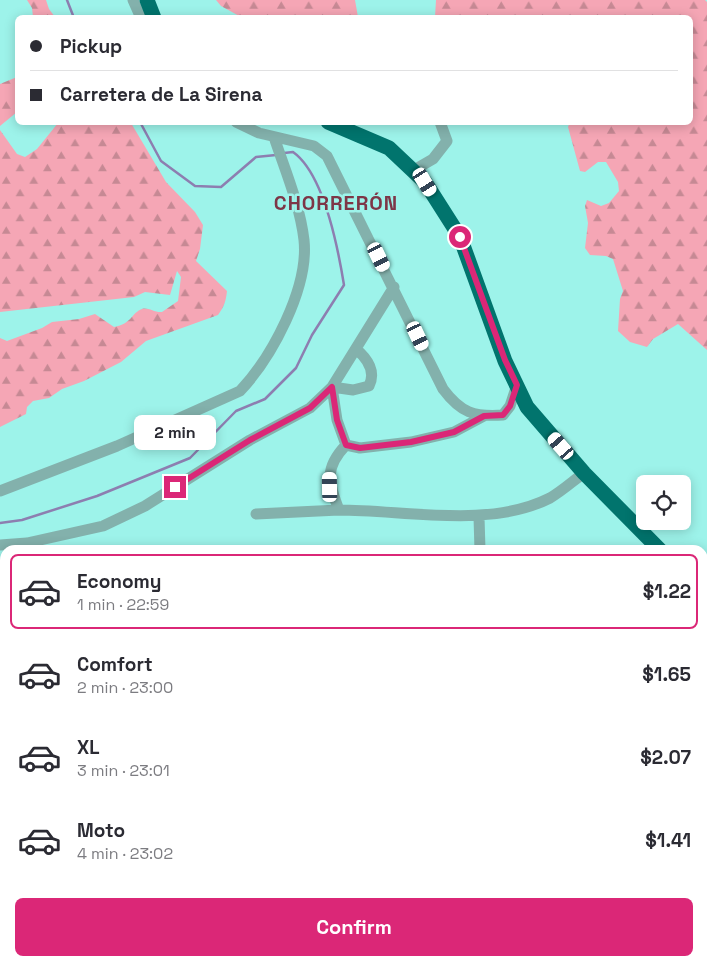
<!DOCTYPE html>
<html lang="en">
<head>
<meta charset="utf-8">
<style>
  body { margin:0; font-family:"Space Grotesk",sans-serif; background:#f7f7f7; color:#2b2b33; height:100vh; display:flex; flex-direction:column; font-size:19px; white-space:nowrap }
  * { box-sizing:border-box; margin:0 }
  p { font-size:16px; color:#7c7c81 }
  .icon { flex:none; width:28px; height:28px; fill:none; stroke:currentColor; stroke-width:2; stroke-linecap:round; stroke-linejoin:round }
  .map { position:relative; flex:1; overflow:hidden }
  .panel { position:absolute; left:0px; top:545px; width:708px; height:421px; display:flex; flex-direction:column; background:#fff; border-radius:15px 15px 0 0; box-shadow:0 2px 12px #0003 }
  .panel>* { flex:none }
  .top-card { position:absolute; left:15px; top:15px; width:678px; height:110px; border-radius:8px; box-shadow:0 2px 12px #0003; display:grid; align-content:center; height:110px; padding:0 15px; background:#fff }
  .controls { position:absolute; left:636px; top:475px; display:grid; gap:10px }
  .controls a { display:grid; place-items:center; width:55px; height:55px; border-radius:8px; background:#fff; box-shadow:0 2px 12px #0003; font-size:25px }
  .end { position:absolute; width:22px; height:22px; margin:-11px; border:6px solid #db2777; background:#fff; box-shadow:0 0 0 2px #fff }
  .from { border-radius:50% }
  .bubble { position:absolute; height:35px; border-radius:8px; background:#fff; box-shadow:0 2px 12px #0003; font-size:16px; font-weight:700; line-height:35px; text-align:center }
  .car { position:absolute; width:15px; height:30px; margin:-15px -8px; border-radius:6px; box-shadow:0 0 4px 1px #0007; background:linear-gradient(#fff 24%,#345 0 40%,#fff 0 76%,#345 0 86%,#fff 0) }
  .top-card b { display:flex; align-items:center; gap:18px; height:48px; font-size:19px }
  .top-card b+b { border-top:1px solid #e1e1e2 }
  .top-card i { width:12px; height:12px; background:#2b2b33 }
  ul { padding:9px 0 0; list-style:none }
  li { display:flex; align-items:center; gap:15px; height:75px; margin:0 10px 8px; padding:0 5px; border:2px solid transparent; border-radius:8px }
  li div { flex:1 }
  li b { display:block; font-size:19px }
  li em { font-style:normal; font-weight:700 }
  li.selected { border-color:#db2777 }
  li>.icon { width:45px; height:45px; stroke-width:1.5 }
  .primary-button { display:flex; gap:10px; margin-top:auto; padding:10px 15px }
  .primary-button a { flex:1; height:58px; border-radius:8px; background:#db2777; color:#fff; font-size:20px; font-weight:700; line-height:58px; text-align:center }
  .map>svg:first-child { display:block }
  .forest { fill:url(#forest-firs) }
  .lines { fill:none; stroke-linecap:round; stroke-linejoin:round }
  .stream { stroke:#8d7eb0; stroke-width:2.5 }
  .minor { stroke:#83b1ac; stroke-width:11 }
  .highway { stroke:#01746d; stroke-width:15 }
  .route { stroke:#db2777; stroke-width:6 }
  .labels { text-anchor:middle; stroke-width:5; stroke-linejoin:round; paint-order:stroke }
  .district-label { font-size:20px; font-weight:bold; letter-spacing:1px; fill:#7d3647; stroke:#9df3ea }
</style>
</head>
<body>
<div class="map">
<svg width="707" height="966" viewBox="0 0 707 966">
  <defs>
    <pattern id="forest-firs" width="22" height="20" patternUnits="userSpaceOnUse" patternTransform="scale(1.25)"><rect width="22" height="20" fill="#f5a6b5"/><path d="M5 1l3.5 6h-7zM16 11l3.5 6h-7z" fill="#c68994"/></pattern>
  </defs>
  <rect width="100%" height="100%" fill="#9df3ea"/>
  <path class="forest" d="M27,0H46L49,9L55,17H33L32,8Z
    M216,0H355L358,17H241L221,6Z
    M436,0H705L707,2V350L678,324L653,339L647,347L630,342L618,331L620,299L623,291L613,259L606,256L590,255L585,248L588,223L585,206L587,200L601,206L609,203L619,191L618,182L606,162H598L585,172L580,171L568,127L570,122H690V18L435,17Z
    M17,77V112L0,126V84Z
    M58,123H131L166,182L195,212L203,225L200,249L196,261L227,291C226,301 224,307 218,315L146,341L121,362L84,381L62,389L49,398L33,401L27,407L26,414L0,427V338L7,341L42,328L52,322L79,319L95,314L114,327C132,324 131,313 142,309C148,307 155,313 162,312L178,301L181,277L177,271L170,295L145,292L134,297L0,312V130L17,154L25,157L37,149Z
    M0,656L5,661V689L0,699Z
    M0,720L5,726V930L0,927Z
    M703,929L707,931V966H494L493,961H702Z
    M5,945V961H144V966H0V946Z
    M179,961H459L460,966H179Z"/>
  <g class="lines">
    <path class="stream" d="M67,0L74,18
      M140,122L161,161L195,186L221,187L256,157L276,155
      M0,523L22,520L97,496L190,458L236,411L265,399L296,368L312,335L344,285C338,248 324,174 293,152L284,153"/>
    <path class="minor" d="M133,0L141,18
      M236,122L259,133L314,146L327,156L443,389C461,413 474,417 503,415L510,406L517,385
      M414,170L433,159L447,141L440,122
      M356,349C368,359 376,372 369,386L353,390L332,387L337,420L346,445L360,448L411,442L454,432L484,416
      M346,445C324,468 328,482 339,510C405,510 489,529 550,498C562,491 573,481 584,473
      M0,491L117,446L240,391C272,357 309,288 304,240C300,205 285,170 274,137
      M256,514L339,510
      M479,517L480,550
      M0,545L27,543L103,526L145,506L250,440L310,408L332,387L394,287
      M702,671L707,665
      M158,966V961"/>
    <path class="highway" d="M147,0L154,18
      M328,122L389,148L425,182L460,237L505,361L527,407L584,473L660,550
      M702,593L707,598"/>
  </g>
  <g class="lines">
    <path class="route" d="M175,487L250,440L310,408L332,387L337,420L346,445L360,448L411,442L454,432L484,416L503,415L510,406L517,385L505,360L460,237"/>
  </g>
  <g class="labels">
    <g class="district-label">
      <text x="336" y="210">CHORRERÓN</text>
    </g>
  </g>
</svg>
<div class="controls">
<a><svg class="icon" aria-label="locate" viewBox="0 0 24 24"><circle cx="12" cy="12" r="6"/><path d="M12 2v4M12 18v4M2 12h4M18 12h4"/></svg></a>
</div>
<i class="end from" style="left:460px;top:237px"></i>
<i class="end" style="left:175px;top:487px"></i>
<div class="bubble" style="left:134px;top:415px;width:82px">2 min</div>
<i class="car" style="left:425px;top:182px;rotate:148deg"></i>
<i class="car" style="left:379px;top:257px;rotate:154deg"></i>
<i class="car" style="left:418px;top:336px;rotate:155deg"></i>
<i class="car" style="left:561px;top:446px;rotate:319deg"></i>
<i class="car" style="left:330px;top:487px;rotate:359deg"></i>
<div class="top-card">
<b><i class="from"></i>Pickup</b>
<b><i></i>Carretera de La Sirena</b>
</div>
<section class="panel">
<ul>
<li class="selected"><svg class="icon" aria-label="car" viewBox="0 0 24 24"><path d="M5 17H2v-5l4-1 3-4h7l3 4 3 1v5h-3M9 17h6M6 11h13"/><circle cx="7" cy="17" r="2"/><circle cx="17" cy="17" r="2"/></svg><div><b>Economy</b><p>1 min · 22:59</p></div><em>$1.22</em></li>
<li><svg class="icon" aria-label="car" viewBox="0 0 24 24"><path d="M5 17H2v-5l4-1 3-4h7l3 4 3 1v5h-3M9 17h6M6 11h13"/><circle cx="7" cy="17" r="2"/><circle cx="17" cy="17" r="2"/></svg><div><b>Comfort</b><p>2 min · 23:00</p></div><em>$1.65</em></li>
<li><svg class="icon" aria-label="car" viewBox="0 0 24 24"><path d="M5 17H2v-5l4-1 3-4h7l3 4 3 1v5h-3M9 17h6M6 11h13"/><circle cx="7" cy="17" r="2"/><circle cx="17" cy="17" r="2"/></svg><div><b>XL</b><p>3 min · 23:01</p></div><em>$2.07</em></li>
<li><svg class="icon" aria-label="car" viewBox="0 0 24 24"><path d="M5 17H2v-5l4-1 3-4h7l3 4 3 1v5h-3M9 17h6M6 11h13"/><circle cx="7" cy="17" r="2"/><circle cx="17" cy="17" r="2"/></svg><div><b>Moto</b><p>4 min · 23:02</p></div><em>$1.41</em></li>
</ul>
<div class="primary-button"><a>Confirm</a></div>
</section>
</div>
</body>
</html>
